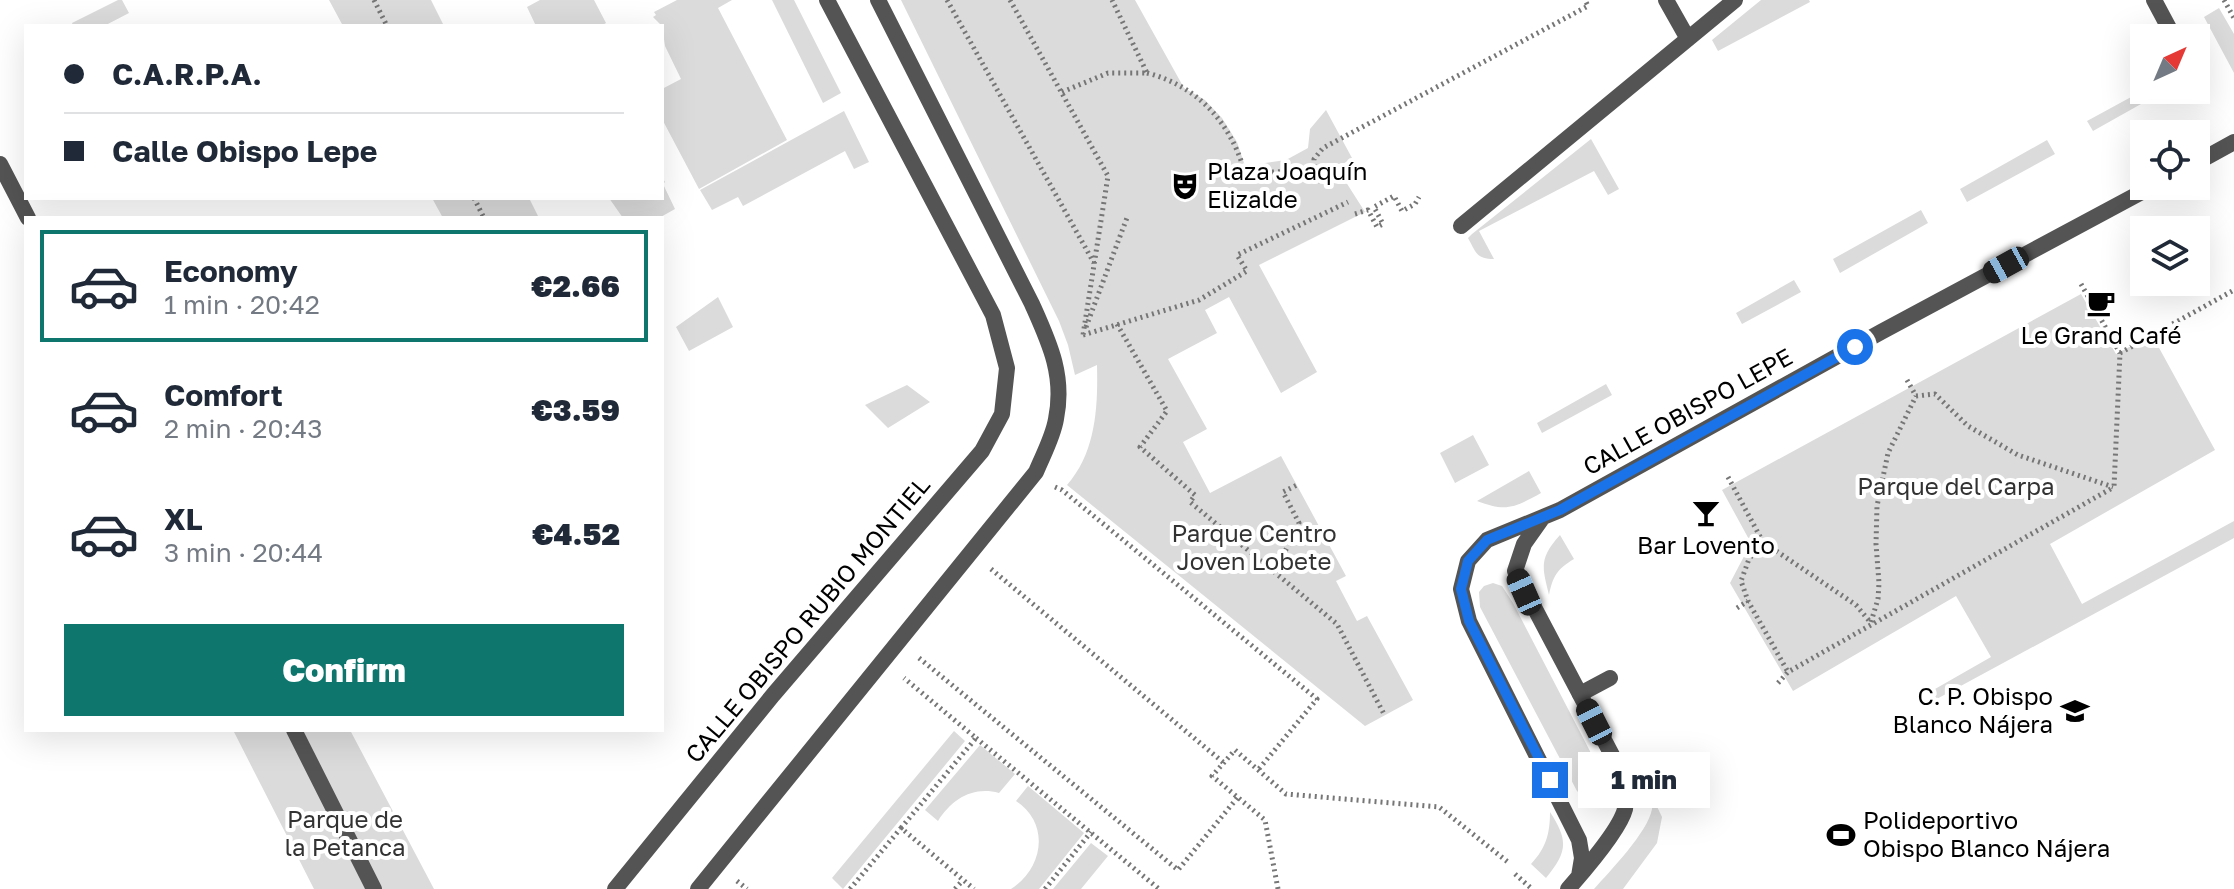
<!DOCTYPE html>
<html lang="en">
<head>
<meta charset="utf-8">
<style>
  body { margin:0; font-family:"Golos Text",sans-serif; background:#f2f2f3; color:#1f2937; height:100vh; display:flex; flex-direction:column; font-size:30px; white-space:nowrap }
  * { box-sizing:border-box; margin:0 }
  p { font-size:26px; color:#747a83 }
  .icon { flex:none; width:44px; height:44px; fill:none; stroke:currentColor; stroke-width:2; stroke-linecap:round; stroke-linejoin:round }
  .map { position:relative; flex:1; overflow:hidden }
  .side { position:absolute; left:24px; top:216px; width:640px; height:516px; display:flex; flex-direction:column; background:#fff; border-radius:0px; box-shadow:0 8px 32px #0002 }
  .side>* { flex:none }
  .hud { position:absolute; left:24px; top:24px; width:640px; height:176px; border-radius:0px; box-shadow:0 8px 32px #0002; display:grid; align-content:center; height:176px; padding:0 40px; background:#fff }
  .needle { width:52px; rotate:44deg }
  .buttons { position:absolute; left:2130px; top:24px; display:grid; gap:16px }
  .buttons a { display:grid; place-items:center; width:80px; height:80px; border-radius:0px; background:#fff; box-shadow:0 8px 32px #0002; font-size:40px }
  .end { position:absolute; width:36px; height:36px; margin:-18px; border:10px solid #1a73e8; background:#fff; box-shadow:0 0 0 4px #fff }
  .from { border-radius:50% }
  .bubble { position:absolute; height:56px; border-radius:0px; background:#fff; box-shadow:0 8px 32px #0002; font-size:26px; font-weight:800; line-height:56px; text-align:center }
  .car { position:absolute; width:24px; height:48px; margin:-24px -12px; border-radius:10px; box-shadow:0 0 6px 2px #0007; background:linear-gradient(#222 24%,#8ab4d8 0 40%,#222 0 76%,#8ab4d8 0 86%,#222 0) }
  .hud b { display:flex; align-items:center; gap:28px; height:76px; font-size:30px }
  .hud b+b { border-top:2px solid #e0e1e3 }
  .hud i { width:20px; height:20px; background:#1f2937 }
  ul { padding:14px 0 0; list-style:none }
  li { display:flex; align-items:center; gap:24px; height:112px; margin:0 16px 12px; padding:0 24px; border:4px solid transparent; border-radius:0px }
  li div { flex:1 }
  li b { display:block; font-size:30px }
  li em { font-style:normal; font-weight:800 }
  li.selected { border-color:#0f766e }
  li>.icon { width:72px; height:72px; stroke-width:1.5 }
  .cta { display:flex; gap:16px; margin-top:auto; padding:16px 40px }
  .cta a { flex:1; height:92px; border-radius:0px; background:#0f766e; color:#fff; font-size:32px; font-weight:800; line-height:92px; text-align:center }
  .map>svg:first-child { display:block }
  .green { fill:#dbdbdb }
  .lines { fill:none; stroke-linecap:round; stroke-linejoin:round }
  .path { stroke:#767676; stroke-width:5; stroke-dasharray:2 4; stroke-linecap:butt }
  .lane { stroke:#545454; stroke-width:16 }
  .street { stroke:#545454; stroke-width:16 }
  .route { stroke:#1a73e8; stroke-width:10 }
  .labels { text-anchor:middle; stroke-width:8; stroke-linejoin:round; paint-order:stroke }
  .poi-label { font-size:24px; fill:#000; stroke:#fff; text-anchor:start }
  .street-label { font-size:24px; fill:#000; stroke:#fff }
  .park-label { font-size:24px; fill:#323232; stroke:#fff }
</style>
</head>
<body>
<div class="map">
<svg width="2234" height="889" viewBox="0 0 2234 889">
  <rect width="100%" height="100%" fill="#fff"/>
  <path class="green" d="M118,0H122L129,13L104,26H73L72,23Z
    M329,0H431L444,26H343Z
    M540,0H594L606,23L601,26H536L527,7Z
    M677,0H732L718,8L787,140L699,189L662,119V89L681,79L665,46L662,26L653,17L656,15L654,12Z
    M772,0H794L841,93L823,103Z
    M901,0H1135L1184,88L1205,100L1222,118L1237,142L1245,166L1286,160L1308,148L1310,129L1326,110L1352,158L1337,168L1365,212L1259,265L1317,372L1281,393L1229,297L1205,310L1217,333L1168,359L1207,429L1183,442L1210,493L1281,456L1346,576L1336,581L1357,621L1367,616L1413,700L1365,726L1067,485C1096,452 1098,407 1097,365L1075,375L1068,345L1059,321Z
    M1761,0H1809L1810,2L1718,51L1712,40Z
    M2219,8L2234,34V73L2204,17Z
    M2144,90H2155L2157,95L2093,131L2087,121Z
    M844,111L869,162L854,169L845,151L743,206L738,197L712,210L700,190Z
    M1591,139L1619,189L1608,195L1594,171L1479,231L1494,259C1476,259 1476,252 1468,238L1472,234Z
    M2047,140L2055,154L1967,202L1960,189Z
    M662,177L665,182L663,184L675,209L659,218H623L609,198H662Z
    M432,198H529L539,218H443Z
    M1921,210L1928,223L1840,273L1833,259Z
    M1794,280L1801,292L1742,324L1736,313Z
    M2081,294L2116,354L2152,335L2215,450L2050,544L2082,604L2234,521V538L1933,701L1928,693L1991,657L1956,596L1793,691L1730,583L1751,543L1722,490Z
    M718,297L733,327L689,351L676,327Z
    M1606,384L1612,395L1542,433L1537,423Z
    M907,385L930,402L888,428L865,405Z
    M1473,435L1489,465L1455,483L1440,453Z
    M1529,471L1541,493C1514,508 1506,512 1477,501Z
    M1560,535L1574,559C1557,569 1553,576 1549,595C1542,567 1539,558 1560,535Z
    M1493,583L1502,586L1513,603L1605,780L1600,794L1595,800L1585,798L1577,791L1480,607L1479,592L1484,586Z
    M233,730H350L434,889H314Z
    M954,731L965,741L843,889L832,878Z
    M980,745L1015,774L999,793C973,786 952,799 938,821L925,810Z
    M1028,786L1084,833L1039,889H1011C1044,868 1050,823 1016,801Z
    M1649,790L1662,817L1657,843L1623,889H1594C1610,871 1648,832 1652,809C1653,803 1650,796 1649,790Z
    M1550,812C1569,841 1567,852 1546,878L1531,864C1546,848 1550,834 1550,812Z
    M1091,843L1108,856L1081,889H1053Z"/>
  <g class="lines">
    <path class="path" d="M374,0L387,26
      M947,0L1094,263
      M1010,0L1108,176L1083,335
      M2224,0L2234,18
      M1147,73C1198,86 1231,123 1245,173L1303,171L1314,172
      M1062,92L1108,73H1147L1112,0
      M1321,182L1314,172V159L1323,148L1588,6L1585,0
      M474,198L484,218
      M1355,214L1368,210L1377,227L1383,224L1374,207L1394,196L1402,211L1415,204L1419,197
      M2081,284L2120,353L2114,487
      M1117,324L1167,411L1140,447L1195,495L1190,502L1337,624L1385,716
      M1086,327L1128,215
      M1083,335L1199,300L1247,271L1237,255L1348,202
      M2120,353L2234,290
      M1907,380L1916,396
      M1916,396L1935,394L1968,426L2018,455L2113,487
      M1728,477L1763,542L1856,605L1871,623
      M1055,487L1062,490L1317,699L1258,770
      M1763,542L1749,559L1741,581L1748,601L1788,672
      M991,569L1224,763
      M1275,572L1299,523L1283,492L1297,485
      M1737,608L1748,601
      M1871,622L1878,599L1879,583L1876,544L1877,506L1888,453L1916,396
      M919,658L1178,870L1238,797
      M1778,683L1788,672L2114,487
      M976,738L1159,889
      M901,828L976,738L904,678
      M1515,874L1532,889
      M737,881L747,889
      M850,889L901,828L974,889
      M955,889L963,880
      M1045,889L1091,832
      M1278,889L1265,820L1212,776L1235,750L1286,794L1439,807L1509,863"/>
    <path class="lane" d="M1666,0L1688,39
      M2154,0L2170,30
      M1461,226L1735,0
      M1580,694L1610,678"/>
    <path class="street" d="M2196,163L2234,142
      M0,164L28,218
      M1541,520L1524,544L1515,571L1623,776C1624,787 1627,798 1625,809C1620,829 1583,872 1568,889
      M294,730L374,889
      M1579,876L1582,858L1579,840L1469,621L1461,589L1468,561L1487,540L1560,510L1881,332L2153,186
      M615,889L773,695L982,451L1002,414L1007,368L993,315L827,0
      M698,889L1036,472C1043,455 1053,437 1056,419C1065,375 1049,342 1032,304L878,0"/>
  </g>
  <g class="lines">
    <path class="route" d="M1550,780L1469,621L1461,589L1468,561L1487,540L1560,510L1855,347"/>
  </g>
  <defs>
    <symbol id="theatre-bare" viewBox="-9 -9 18 18"><path d="M-5-5.5Q0-4 5-5.5V0Q5 5 0 6Q-5 5-5 0ZM-3.3-2.5H-1v1.5H-3.3ZM1-2.5H3.3v1.5H1ZM-2.8 1Q0 5.5 2.8 1Z" fill="#000" stroke="#fff" stroke-width="2.5" paint-order="stroke"/></symbol>
    <symbol id="cafe-bare" viewBox="-9 -9 18 18"><path d="M-5.5-4.5H6V0H3Q3 3.5 0 3.5H-2.5Q-5.5 3.5-5.5 0ZM3-3.2v2h1.7v-2ZM-6 4.5H4V6H-6Z" fill="#000" stroke="#fff" stroke-width="2.5" paint-order="stroke"/></symbol>
    <symbol id="bar-bare" viewBox="-9 -9 18 18"><path d="M-6-5H6L.8 .8V4.5H3.5V6h-7V4.5H-.8V.8Z" fill="#000" stroke="#fff" stroke-width="2.5" paint-order="stroke"/></symbol>
    <symbol id="school-bare" viewBox="-9 -9 18 18"><path d="M0-5L7-2L0 1L-7-2ZM-4 1L0 2.5L4 1V4Q0 6-4 4Z" fill="#000" stroke="#fff" stroke-width="2.5" paint-order="stroke"/></symbol>
    <symbol id="stadium-bare" viewBox="-9 -9 18 18"><path d="M0-5a6.5 5 0 1 0 0 10a6.5 5 0 1 0 0-10ZM-3.5-1.8h7v3.6h-7Z" fill="#000" stroke="#fff" stroke-width="2.5" paint-order="stroke"/></symbol>
  </defs>
  <g fill-rule="evenodd">
    <use href="#theatre-bare" x="1165" y="166" width="40" height="40"/>
    <use href="#cafe-bare" x="2081" y="283" width="40" height="40"/>
    <use href="#bar-bare" x="1686" y="493" width="40" height="40"/>
    <use href="#school-bare" x="2055" y="691" width="40" height="40"/>
    <use href="#stadium-bare" x="1821" y="815" width="40" height="40"/>
  </g>
  <g class="labels">
    <g class="poi-label">
      <text x="1207" y="180">Plaza Joaquín<tspan x="1207" dy="28">Elizalde</tspan></text>
      <text x="2101" y="344" text-anchor="middle">Le Grand Café</text>
      <text x="1706" y="554" text-anchor="middle">Bar Lovento</text>
      <text x="2053" y="705" text-anchor="end">C. P. Obispo<tspan x="2053" dy="28">Blanco Nájera</tspan></text>
      <text x="1863" y="829">Polideportivo<tspan x="1863" dy="28">Obispo Blanco Nájera</tspan></text>
    </g>
    <g class="street-label">
      <text transform="translate(1688 412) rotate(-29)" y="8">CALLE OBISPO LEPE</text>
      <text transform="translate(808 620) rotate(-50)" y="8">CALLE OBISPO RUBIO MONTIEL</text>
    </g>
    <g class="park-label">
      <text x="1956" y="495">Parque del Carpa</text>
      <text x="1254" y="542">Parque Centro<tspan x="1254" dy="28">Joven Lobete</tspan></text>
      <text x="345" y="828">Parque de<tspan x="345" dy="28">la Petanca</tspan></text>
    </g>
  </g>
</svg>
<div class="buttons">
<a><svg class="needle" viewBox="-14 -14 28 28"><path d="M0-13l5 13h-10z" fill="#e53935"/><path d="M0 13l5-13h-10z" fill="#747a83"/></svg></a>
<a><svg class="icon" aria-label="locate" viewBox="0 0 24 24"><circle cx="12" cy="12" r="6"/><path d="M12 2v4M12 18v4M2 12h4M18 12h4"/></svg></a>
<a><svg class="icon" aria-label="layers" viewBox="0 0 24 24"><path d="M12 4l9 5-9 5-9-5zM3 14l9 5 9-5"/></svg></a>
</div>
<i class="end from" style="left:1855px;top:347px"></i>
<i class="end" style="left:1550px;top:780px"></i>
<div class="bubble" style="left:1578px;top:752px;width:132px">1 min</div>
<i class="car" style="left:2006px;top:265px;rotate:241deg"></i>
<i class="car" style="left:1524px;top:592px;rotate:336deg"></i>
<i class="car" style="left:1594px;top:722px;rotate:333deg"></i>
<div class="hud">
<b><i class="from"></i>C.A.R.P.A.</b>
<b><i></i>Calle Obispo Lepe</b>
</div>
<section class="side">
<ul>
<li class="selected"><svg class="icon" aria-label="car" viewBox="0 0 24 24"><path d="M5 17H2v-5l4-1 3-4h7l3 4 3 1v5h-3M9 17h6M6 11h13"/><circle cx="7" cy="17" r="2"/><circle cx="17" cy="17" r="2"/></svg><div><b>Economy</b><p>1 min · 20:42</p></div><em>€2.66</em></li>
<li><svg class="icon" aria-label="car" viewBox="0 0 24 24"><path d="M5 17H2v-5l4-1 3-4h7l3 4 3 1v5h-3M9 17h6M6 11h13"/><circle cx="7" cy="17" r="2"/><circle cx="17" cy="17" r="2"/></svg><div><b>Comfort</b><p>2 min · 20:43</p></div><em>€3.59</em></li>
<li><svg class="icon" aria-label="car" viewBox="0 0 24 24"><path d="M5 17H2v-5l4-1 3-4h7l3 4 3 1v5h-3M9 17h6M6 11h13"/><circle cx="7" cy="17" r="2"/><circle cx="17" cy="17" r="2"/></svg><div><b>XL</b><p>3 min · 20:44</p></div><em>€4.52</em></li>
</ul>
<div class="cta"><a>Confirm</a></div>
</section>
</div>
</body>
</html>
